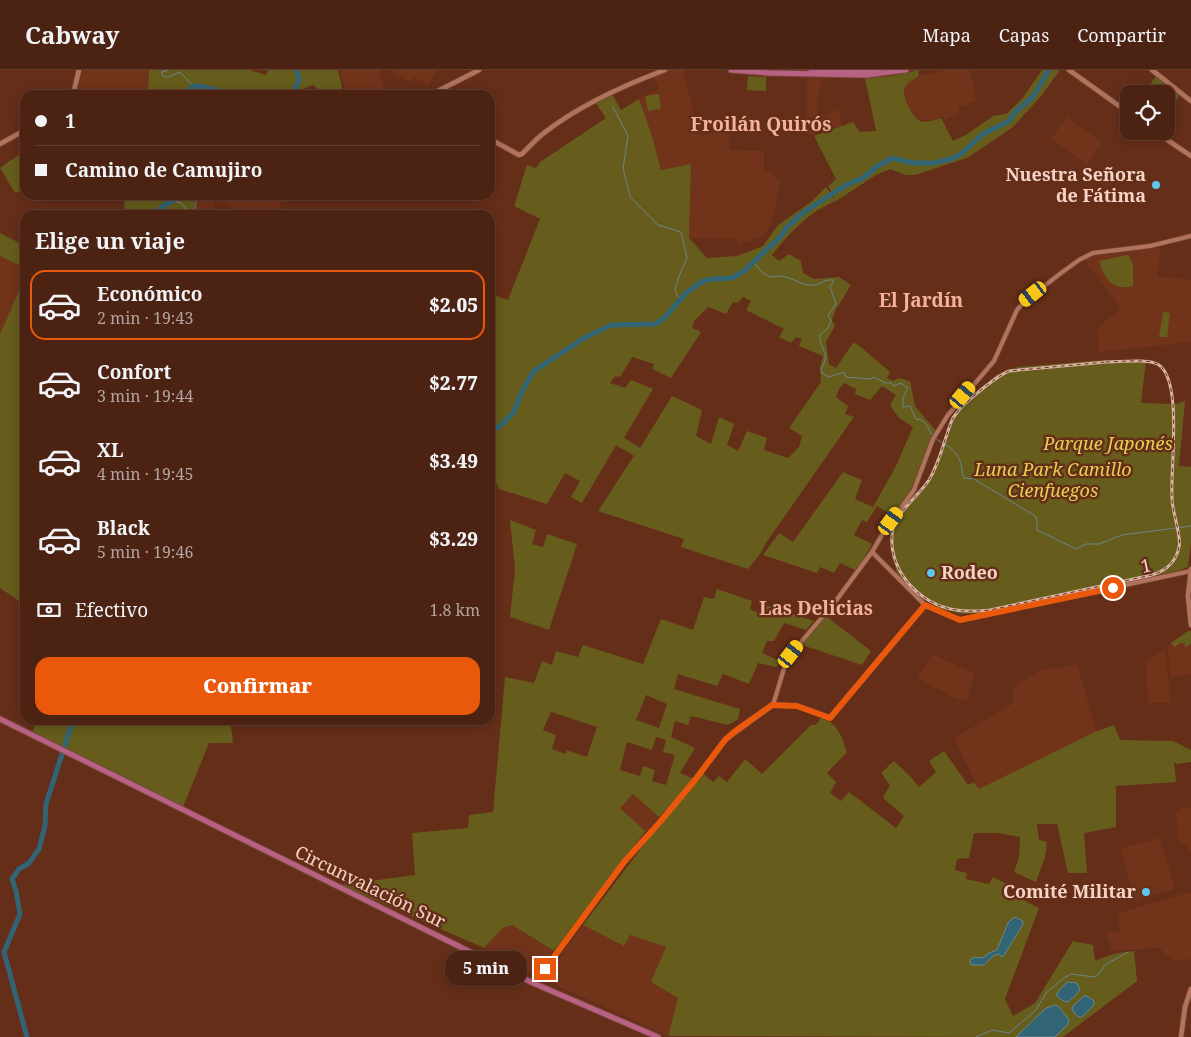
<!DOCTYPE html>
<html lang="es">
<head>
<meta charset="utf-8">
<style>
  body { margin:0; font-family:"Noto Serif",serif; background:#562f21; color:#f1f3f6; height:100vh; display:flex; flex-direction:column; font-size:19px; white-space:nowrap }
  * { box-sizing:border-box; margin:0 }
  p { font-size:16px; color:#b2a4a0 }
  .icon { flex:none; width:28px; height:28px; fill:none; stroke:currentColor; stroke-width:2; stroke-linecap:round; stroke-linejoin:round }
  .map { position:relative; flex:1; overflow:hidden }
  .panel { position:absolute; left:20px; top:140px; width:475px; height:515px; display:flex; flex-direction:column; background:#4c2213; border-radius:15px; box-shadow:0 2px 12px #0003,0 0 0 1px #633f33 }
  .panel>* { flex:none }
  .banner { position:absolute; left:20px; top:20px; width:475px; height:110px; border-radius:15px; box-shadow:0 2px 12px #0003,0 0 0 1px #633f33; display:grid; align-content:center; height:110px; padding:0 15px; background:#4c2213 }
  .buttons { position:absolute; left:1120px; top:15px; display:grid; gap:10px }
  .buttons a { display:grid; place-items:center; width:55px; height:55px; border-radius:10px; background:#4c2213; box-shadow:0 2px 12px #0003,0 0 0 1px #633f33; font-size:25px }
  .end { position:absolute; width:22px; height:22px; margin:-11px; border:6px solid #ea580c; background:#fff; box-shadow:0 0 0 2px #fff }
  .from { border-radius:50% }
  .bubble { position:absolute; height:35px; border-radius:15px; background:#4c2213; box-shadow:0 2px 12px #0003,0 0 0 1px #633f33; font-size:16px; font-weight:800; line-height:35px; text-align:center }
  .car { position:absolute; width:15px; height:30px; margin:-15px -8px; border-radius:6px; box-shadow:0 0 4px 1px #0007; background:linear-gradient(#f5c518 24%,#345 0 40%,#f5c518 0 76%,#345 0 86%,#f5c518 0) }
  .banner b { display:flex; align-items:center; gap:18px; height:48px; font-size:19px }
  .banner b+b { border-top:1px solid #633f33 }
  .banner i { width:12px; height:12px; background:#f1f3f6 }
  ul { padding:0; list-style:none }
  li { display:flex; align-items:center; gap:15px; height:70px; margin:0 10px 8px; padding:0 5px; border:2px solid transparent; border-radius:15px }
  li div { flex:1 }
  li b { display:block; font-size:19px }
  li em { font-style:normal; font-weight:800 }
  li.current { border-color:#ea580c }
  li>.icon { width:45px; height:45px; stroke-width:1.5 }
  h2 { padding:0 15px; font-size:22px; line-height:60px }
  .pay { display:flex; align-items:center; gap:12px; height:55px; padding:0 15px; font-size:19px }
  .pay p { margin-inline-start:auto }
  .cta { display:flex; gap:10px; margin-top:auto; padding:10px 15px }
  .cta a { flex:1; height:58px; border-radius:15px; background:#ea580c; color:#fff; font-size:20px; font-weight:800; line-height:58px; text-align:center }
  header { display:flex; align-items:center; gap:30px; box-sizing:border-box; height:70px; padding:0 25px; background:#4c2213; border-bottom:1px solid #633f33 }
  header strong { font-size:24px }
  nav { display:flex; gap:28px; margin-inline-start:auto; font-size:18px }
  .map>svg:first-child { display:block }
  .built { fill:#71331a }
  .green { fill:#665d1c; fill-rule:evenodd }
  .water { fill:#316575; stroke:#6c868d }
  .lines { fill:none; stroke-linecap:round; stroke-linejoin:round }
  .stream { stroke:#6c868d; stroke-width:1 }
  .river { stroke:#316575; stroke-width:5 }
  .tertiary-casing { stroke:#784937; stroke-width:5.5 }
  .secondary-casing { stroke:#784937; stroke-width:6 }
  .primary-casing { stroke:#784937; stroke-width:7 }
  .tertiary { stroke:#b1735c; stroke-width:4 }
  .secondary { stroke:#b1735c; stroke-width:4.5 }
  .primary { stroke:#b96184; stroke-width:5 }
  .rail-casing { stroke:#d8b2a3; stroke-width:3 }
  .rail { stroke:#652e19; stroke-width:1; stroke-dasharray:4; stroke-linecap:butt }
  .route { stroke:#ea580c; stroke-width:6 }
  .poi-dot { fill:#5cc7e8; stroke:#652e19; stroke-width:2 }
  .labels { text-anchor:middle; stroke-width:5; stroke-linejoin:round; paint-order:stroke }
  .poi-label { font-size:18px; font-weight:bold; fill:#f5d3c6; stroke:#652e19; text-anchor:end }
  .park-label { font-size:18px; font-style:italic; fill:#e2d051; stroke:#652e19 }
  .street-label { font-size:18px; fill:#f5d3c6; stroke:#652e19 }
  .neighbourhood-label { font-size:19px; font-weight:bold; fill:#f4b299; stroke:#652e19 }
</style>
</head>
<body>
<header>
<strong>Cabway</strong>
<nav><a>Mapa</a><a>Capas</a><a>Compartir</a></nav>
</header>
<div class="map">
<svg width="1191" height="967" viewBox="0 0 1191 967">
  <rect width="100%" height="100%" fill="#652e19"/>
  <path class="built" d="M83,0H149L148,25H82L77,21Z
    M340,0H379L386,25H346Z
    M393,0H438L428,15L415,7L411,12L393,4Z
    M667,0H683L694,45L697,48L729,49V79L742,81H764V100H768L780,111L772,153L764,166L737,175L738,169L689,168L691,94L661,100L652,66L639,29L659,18L654,6Z
    M945,0H970L977,31L958,38L960,43L944,50L942,47L927,51L917,49L910,39L904,24V18L909,12L919,6Z
    M807,7H823L817,26L818,46L839,40L842,56L815,64H806Z
    M1067,47L1102,73L1087,95L1051,69Z
    M195,125H214L215,145H195Z
    M219,125H293L279,134L281,138L272,145H237L228,133L218,135Z
    M1161,178L1157,206L1191,210V272L1099,282L1097,259L1121,238L1084,190L1097,185Z
    M0,186L25,198V207L0,264Z
    M1183,564L1191,573V604L1170,607L1168,576Z
    M1165,578L1171,633H1148L1146,591Z
    M932,584L974,603L968,631L957,629L917,608Z
    M1077,595L1097,661L979,720L954,668L1014,633L1012,618L1040,600Z
    M633,724L659,747L645,762L619,738Z
    M1191,737V781L1178,769L1176,741L1181,738Z
    M1160,768L1167,790L1174,819L1134,832L1121,778Z
    M1191,822V889L1173,891L1159,878L1110,881L1109,868H1106V863L1120,862L1118,843Z
    M512,855L554,881L535,905L484,878L503,858Z
    M583,855L623,876L630,865L666,877L652,912L678,928L668,966L543,909Z"/>
  <path class="green" d="M149,0H249L266,5L269,0H338L343,21L326,25L313,15L302,19L299,25H148Z
    M918,0L919,6C903,15 900,20 909,37C910,41 915,47 918,50C925,54 934,50 941,48L953,71L966,65L993,46L1006,44L1022,29L1042,0H1060L1041,26L1013,57L967,88L915,105H906L890,99L876,105L836,131L828,116L836,109L814,66L853,52L860,62L876,61L865,8L893,6Z
    M748,6L766,7V21L747,20Z
    M1156,6L1180,25L1168,41L1166,40V24L1144,23Z
    M612,24L621,40L639,29L652,66L661,100L691,94L689,168L707,188L737,186L763,176L778,155L811,132L826,117L836,131C809,141 789,164 772,185L779,191L789,184L801,191L803,203L814,209L839,207L851,215L835,241L832,250L835,256L826,272L829,294L836,298L853,273L857,274L890,302L887,308L893,311L899,308L910,311L915,336L936,361L909,424L893,446L877,436L867,452L862,450L854,465L872,474L857,501L840,493L834,503L820,497L817,503L763,485L779,463L793,472L843,402L862,410L855,429L873,437L896,396L913,357L899,348L890,335L896,325L882,316L870,330L855,324L856,319L844,313L839,319L836,327L848,336L845,344L854,347L766,473L760,484L748,499L681,477L684,469L598,441L639,378L634,386L616,375L582,433L571,427L580,411L565,403L547,434L499,419L490,399V224L508,230L540,149L514,136L527,95L536,98L540,92L606,48L595,32ZM743,227L751,231L746,240L784,259L779,267L791,273L796,267L802,269L799,276L823,286L820,297L821,312L789,358L802,366L799,377L788,388L764,380L767,368L747,361L738,381L727,375L734,354L719,347L711,374L696,366L702,340L672,326L640,378L624,368L653,319L631,310L625,318L610,313L615,306L620,307L632,287L654,294L652,299L671,308L701,262L692,258L694,251L708,237L726,244L733,232L738,233Z
    M659,24L661,39L648,41L645,26Z
    M23,83L25,85V120L24,119L15,123L0,98L8,92Z
    M125,125H195V145H124Z
    M0,163L25,176V198L0,186Z
    M1127,185L1129,186L1133,194V216C1112,221 1105,209 1099,191Z
    M25,207V535L0,518V264Z
    M1163,242L1170,243L1167,267H1159Z
    M1107,290L1146,291L1141,333L1175,334L1185,331L1179,396L1191,397V472L1188,497L1178,501L983,543L961,544L939,538L913,521L897,504L891,474L893,458L897,449L929,410L954,345L996,305L1017,297Z
    M510,450L536,460L532,474L543,477L547,464L577,474L549,560L510,547L515,499Z
    M717,519L752,531L750,539L758,543L762,534L814,551L806,560L784,553L774,571H767L762,583L780,591L777,597L758,593L749,614L723,604L717,616L678,604L674,619L740,639L738,649L728,655L691,646L688,655L675,651L671,667L695,678L680,703L695,709L644,763L554,881L512,855L503,858L484,878L341,815L415,805L412,763L468,758L469,745L493,742L505,607L534,613L542,591L552,595L556,581L578,587L583,575L643,594L661,549L693,560L704,527L714,529ZM646,625L667,634L659,658L636,650ZM551,642L597,657L587,687L567,680L565,684L552,679L556,665L543,660ZM656,667L666,670L663,682L675,685L666,715L652,711L655,700L643,696L640,706L620,700L627,672L652,680ZM633,724L659,747L645,761L620,738Z
    M826,546L871,581L862,595L802,575Z
    M1188,561H1191V574L1186,577L1184,573H1180L1175,577L1171,573Z
    M821,648C838,653 842,667 847,682L827,703L836,712L830,723L841,731L849,722L896,758L904,746L883,728L890,715L881,703L894,691L908,704L919,717L936,702L929,691L944,681L968,715L974,712L979,719L1097,661L1114,655L1120,670L1173,671L1191,680V692L1177,694L1174,692L1176,712L1116,716V757L1084,763L1087,803H1068L1057,754H1037L1039,770L1047,772L1045,787L1036,812L1014,802L1019,787L1020,767L998,763H974L969,788L957,789L955,800L967,803L966,809L989,814L993,807L1007,814L1008,822L1039,838L1005,929L1013,946L1035,933L1073,871L1093,875L1095,891L1113,884L1134,881L1137,911L1063,967H1055L1068,954L1046,938L1016,967L668,966L678,928L651,912L666,877L630,865L624,876L583,855L649,768L702,703L713,712L719,706L727,712L745,689L762,704L811,655H816Z
    M38,650H230L233,673H209L183,737L32,662Z"/>
  <path class="water" d="M1014,847L1023,851L1022,856L1003,887L998,884L993,886L984,895H971L970,890L975,887L983,888L989,883L997,880L1008,853Z
    M1067,912L1077,913L1080,920C1071,930 1068,937 1057,926V923Z
    M1084,926H1087L1094,931V935L1082,947H1078L1072,940L1073,936Z
    M1055,935L1059,937L1069,950L1068,954L1055,967H1016L1046,938Z"/>
  <g class="lines">
    <path class="stream" d="M168,0L162,2V5C169,10 173,4 180,2L193,16
      M613,37L628,66L623,98L630,127L658,155L681,162L687,188L679,206L675,220L679,229
      M173,131L181,133L186,139L195,140L197,125
      M754,192C758,198 762,203 768,206C772,208 776,206 780,206C790,206 803,217 815,215C823,213 824,209 834,210L830,217L836,234L828,245L831,251L828,258L820,265C819,281 832,281 821,299L822,303L829,307L844,302L846,307L870,309L874,307L885,313H891L894,316L901,313L908,318L903,328V337L910,336L916,349C928,350 927,358 932,365C939,373 951,375 957,385C962,392 961,400 964,408L974,409L1035,446L1037,451V460L1076,479L1086,474H1099L1122,465L1191,456
      M976,967L992,960L1009,963L1035,941L1047,922L1064,908L1071,904L1095,907L1099,904L1105,895L1128,882"/>
    <path class="river" d="M190,25L188,21L193,16H199L237,25
      M292,25L299,10L297,0
      M153,145L166,134L173,131L174,125
      M490,359L499,357L514,342L522,321L534,301L584,268L611,255L656,254L665,247L686,223L701,212L711,209L732,208L744,201L780,167L789,155L804,142L846,115L863,108L876,97L892,88L913,93H933L951,89L961,84L983,64L1009,51L1014,43L1033,27L1049,0
      M27,967L4,882L20,844L16,821L12,809L19,799L29,793L39,779L45,756L46,734L73,650"/>
    <defs>
      <path id="tertiary" d="M872,482L925,535L960,550L1191,501
        M773,635L797,636L830,648L925,535
        M533,913L552,890L624,792L660,752L695,710L725,670L773,635L786,592L791,584L835,532L872,482L883,463L914,420L933,369L948,345L994,291L1017,240L1024,232L1061,203L1079,190L1093,183L1150,176L1191,166"/>
      <path id="secondary" d="M1069,0L1129,43
        M1152,0L1191,31
        M73,25L79,0
        M430,25L479,0
        M1154,61L1191,86
        M490,69L519,85L522,84C529,77 536,69 544,63C580,35 622,16 665,0
        M0,74L25,60
        M1191,499L1188,526L1191,555
        M1181,967L1185,937L1191,919"/>
      <path id="primary" d="M731,0L769,3L866,5L906,0
        M811,0H879
        M0,649L533,913L658,967"/>
    </defs>
    <use href="#tertiary" class="tertiary-casing"/>
    <use href="#secondary" class="secondary-casing"/>
    <use href="#primary" class="primary-casing"/>
    <use href="#tertiary" class="tertiary"/>
    <use href="#secondary" class="secondary"/>
    <use href="#primary" class="primary"/>
    <defs>
      <path id="rail" d="M1106,292C1119,292 1149,288 1159,295C1183,312 1170,399 1172,428C1172,442 1182,467 1179,477C1176,492 1165,501 1152,505L990,540C978,541 968,542 956,540C919,535 885,498 893,459C897,442 919,425 929,410C940,392 944,370 952,350C959,336 995,307 1009,301Z"/>
    </defs>
    <use href="#rail" class="rail-casing"/>
    <use href="#rail" class="rail"/>
  </g>
  <g class="lines">
    <path class="route" d="M545,899L624,792L660,752L695,710L725,670L734,662L772,635L797,636L830,648L925,535L960,550L1113,518"/>
  </g>
  <g class="poi-dot">
    <circle cx="1156" cy="115" r="5"/>
    <circle cx="931" cy="503" r="5"/>
    <circle cx="1146" cy="822" r="5"/>
  </g>
  <g class="labels">
    <g class="poi-label">
      <text x="1146" y="111">Nuestra Señora<tspan x="1146" dy="21">de Fátima</tspan></text>
      <text x="941" y="509" text-anchor="start">Rodeo</text>
      <text x="1136" y="828">Comité Militar</text>
    </g>
    <g class="park-label">
      <text x="1108" y="380">Parque Japonés</text>
      <text x="1053" y="406">Luna Park Camillo<tspan x="1053" dy="21">Cienfuegos</tspan></text>
    </g>
    <g class="street-label">
      <text transform="translate(1146 496) rotate(-12)" y="6">1</text>
      <text transform="translate(370 817) rotate(26)" y="6">Circunvalación Sur</text>
    </g>
    <g class="neighbourhood-label">
      <text x="761" y="61">Froilán Quirós</text>
      <text x="921" y="237">El Jardín</text>
      <text x="816" y="545">Las Delicias</text>
    </g>
  </g>
</svg>
<div class="buttons">
<a><svg class="icon" aria-label="locate" viewBox="0 0 24 24"><circle cx="12" cy="12" r="6"/><path d="M12 2v4M12 18v4M2 12h4M18 12h4"/></svg></a>
</div>
<i class="end from" style="left:1113px;top:518px"></i>
<i class="end" style="left:545px;top:899px"></i>
<div class="bubble" style="left:445px;top:881px;width:82px">5 min</div>
<i class="car" style="left:1033px;top:224px;rotate:232deg"></i>
<i class="car" style="left:963px;top:325px;rotate:40deg"></i>
<i class="car" style="left:891px;top:451px;rotate:36deg"></i>
<i class="car" style="left:791px;top:584px;rotate:38deg"></i>
<div class="banner">
<b><i class="from"></i>1</b>
<b><i></i>Camino de Camujiro</b>
</div>
<section class="panel">
<h2>Elige un viaje</h2>
<ul>
<li class="current"><svg class="icon" aria-label="car" viewBox="0 0 24 24"><path d="M5 17H2v-5l4-1 3-4h7l3 4 3 1v5h-3M9 17h6M6 11h13"/><circle cx="7" cy="17" r="2"/><circle cx="17" cy="17" r="2"/></svg><div><b>Económico</b><p>2 min · 19:43</p></div><em>$2.05</em></li>
<li><svg class="icon" aria-label="car" viewBox="0 0 24 24"><path d="M5 17H2v-5l4-1 3-4h7l3 4 3 1v5h-3M9 17h6M6 11h13"/><circle cx="7" cy="17" r="2"/><circle cx="17" cy="17" r="2"/></svg><div><b>Confort</b><p>3 min · 19:44</p></div><em>$2.77</em></li>
<li><svg class="icon" aria-label="car" viewBox="0 0 24 24"><path d="M5 17H2v-5l4-1 3-4h7l3 4 3 1v5h-3M9 17h6M6 11h13"/><circle cx="7" cy="17" r="2"/><circle cx="17" cy="17" r="2"/></svg><div><b>XL</b><p>4 min · 19:45</p></div><em>$3.49</em></li>
<li><svg class="icon" aria-label="car" viewBox="0 0 24 24"><path d="M5 17H2v-5l4-1 3-4h7l3 4 3 1v5h-3M9 17h6M6 11h13"/><circle cx="7" cy="17" r="2"/><circle cx="17" cy="17" r="2"/></svg><div><b>Black</b><p>5 min · 19:46</p></div><em>$3.29</em></li>
</ul>
<div class="pay"><svg class="icon" aria-label="cash" viewBox="0 0 24 24"><path d="M3 7h18v10H3z"/><circle cx="12" cy="12" r="2"/></svg>Efectivo<p>1.8 km</p></div>
<div class="cta"><a>Confirmar</a></div>
</section>
</div>
</body>
</html>
